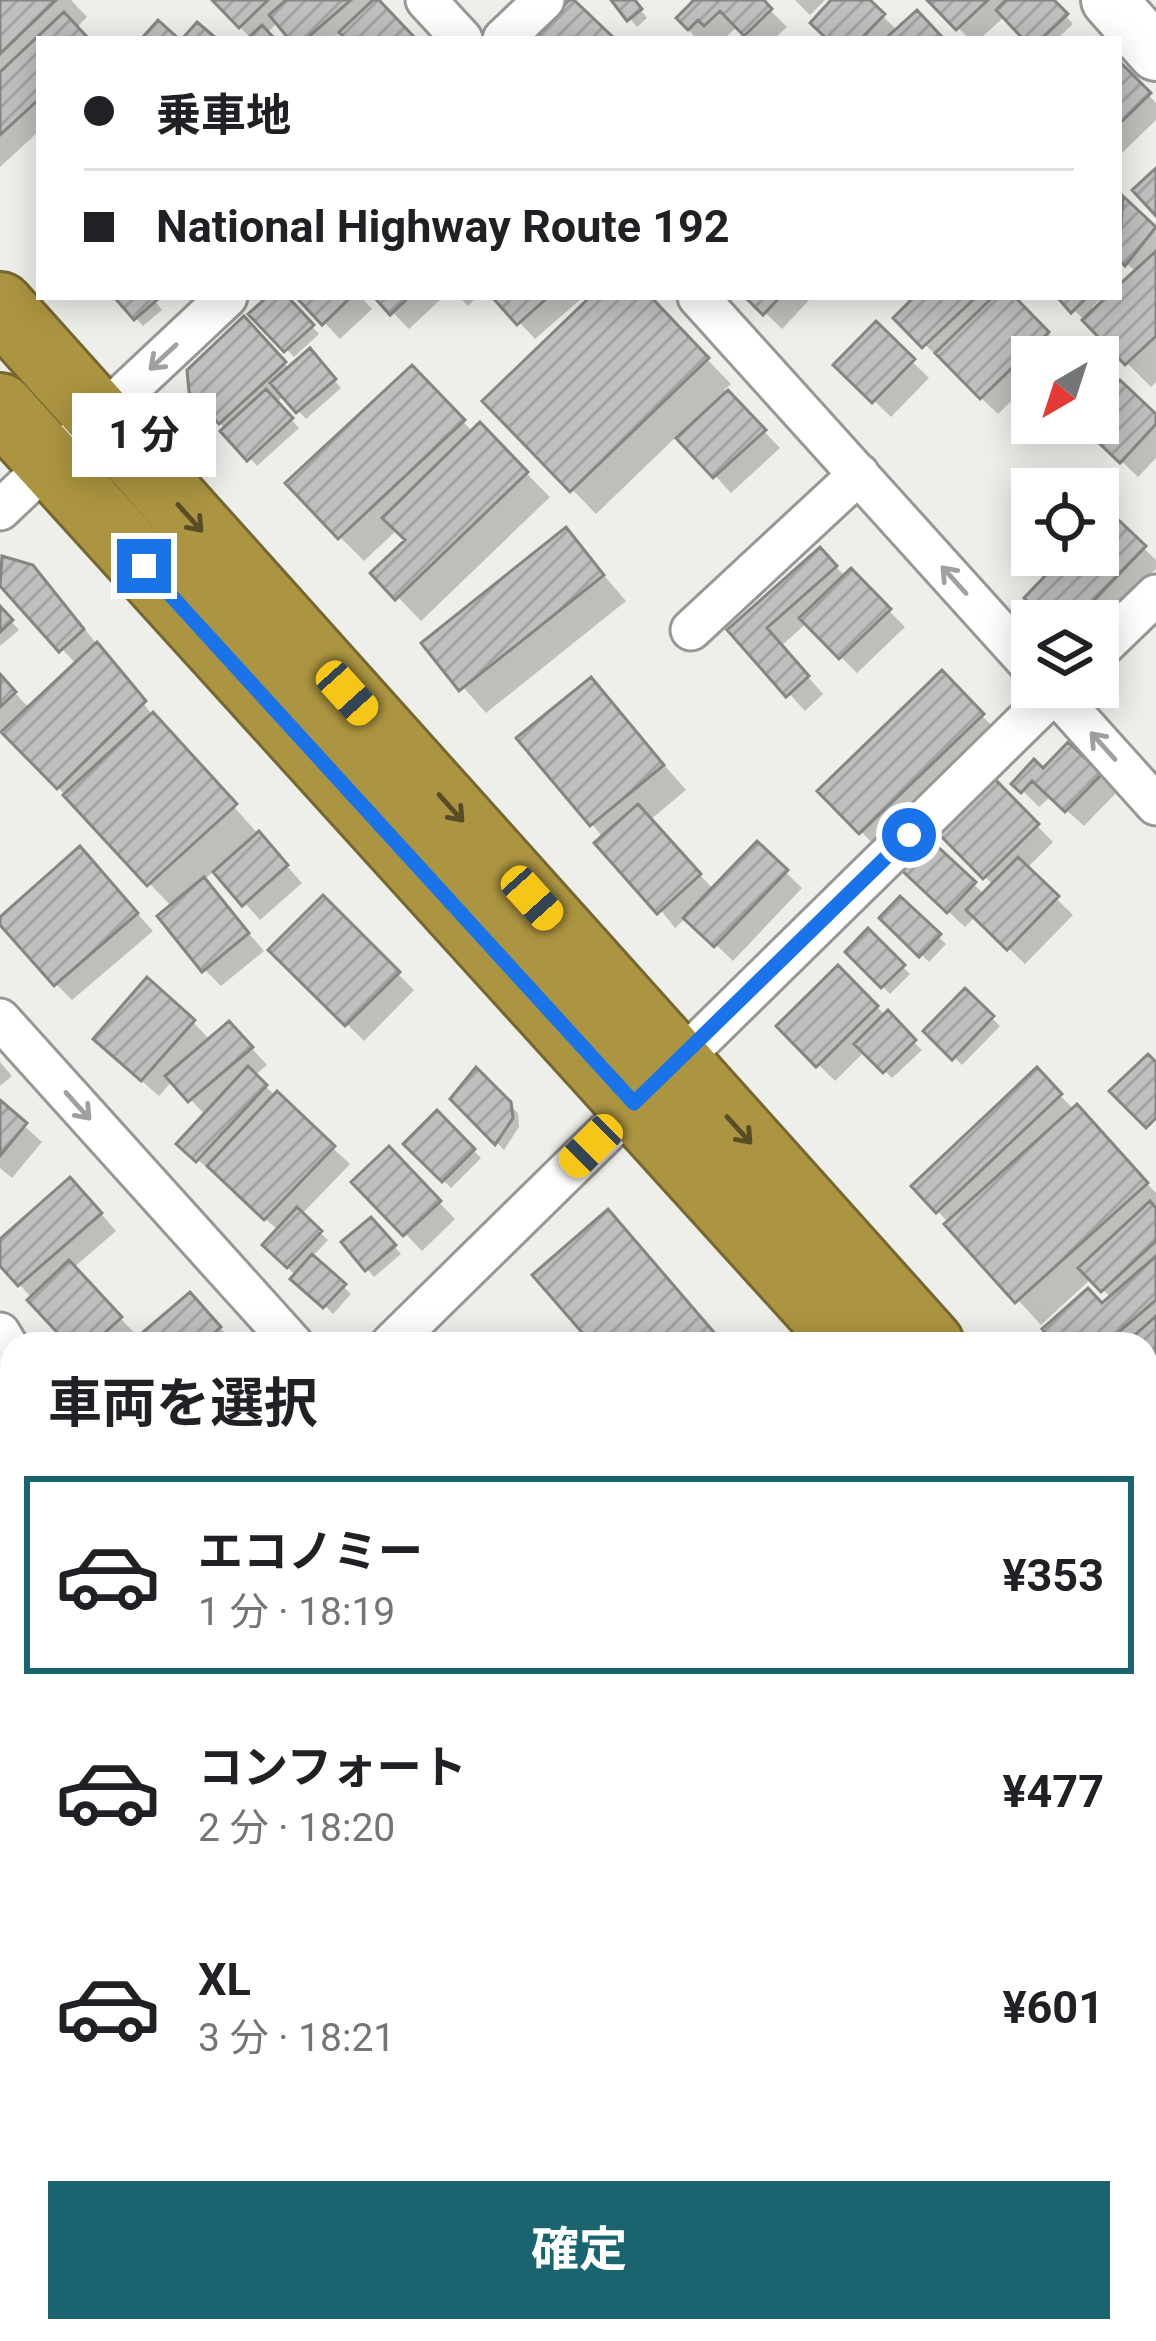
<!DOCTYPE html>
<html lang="ja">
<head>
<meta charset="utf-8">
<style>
  body { margin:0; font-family:Roboto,"Noto Sans JP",sans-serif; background:#f2f2f2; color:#202124; height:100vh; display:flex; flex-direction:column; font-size:45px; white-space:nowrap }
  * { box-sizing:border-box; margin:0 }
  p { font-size:39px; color:#757577 }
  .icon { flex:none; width:66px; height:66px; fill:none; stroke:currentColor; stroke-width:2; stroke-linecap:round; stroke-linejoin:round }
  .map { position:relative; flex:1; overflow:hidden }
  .drawer { position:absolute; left:0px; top:1332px; width:1158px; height:1011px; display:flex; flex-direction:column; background:#fff; border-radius:36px 36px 0 0; box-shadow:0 6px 30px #0003 }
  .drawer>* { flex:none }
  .guide { position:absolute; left:36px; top:36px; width:1086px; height:264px; border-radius:0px; box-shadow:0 6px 30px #0003; display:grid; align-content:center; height:264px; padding:0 48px; background:#fff }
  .needle { width:78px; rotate:219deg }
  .tools { position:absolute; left:1011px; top:336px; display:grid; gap:24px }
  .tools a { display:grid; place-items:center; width:108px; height:108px; border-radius:0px; background:#fff; box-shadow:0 6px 30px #0003; font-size:60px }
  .end { position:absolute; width:54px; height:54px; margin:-27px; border:15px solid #1a73e8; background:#fff; box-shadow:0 0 0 6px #fff }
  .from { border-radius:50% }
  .bubble { position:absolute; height:84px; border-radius:0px; background:#fff; box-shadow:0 6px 30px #0003; font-size:39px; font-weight:700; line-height:84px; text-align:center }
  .car { position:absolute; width:36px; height:72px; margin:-36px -18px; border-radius:15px; box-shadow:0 0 9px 3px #0007; background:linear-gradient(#f5c518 24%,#345 0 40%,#f5c518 0 76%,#345 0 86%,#f5c518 0) }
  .guide b { display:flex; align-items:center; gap:42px; height:114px; font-size:45px }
  .guide b+b { border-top:3px solid #e0e0e0 }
  .guide i { width:30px; height:30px; background:#202124 }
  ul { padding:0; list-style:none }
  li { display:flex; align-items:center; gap:36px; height:198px; margin:0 24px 18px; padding:0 24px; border:6px solid transparent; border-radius:0px }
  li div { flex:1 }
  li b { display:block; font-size:45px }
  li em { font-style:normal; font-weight:700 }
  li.selected { border-color:#19646f }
  li>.icon { width:108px; height:108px; stroke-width:1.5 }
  h2 { padding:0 48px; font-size:54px; line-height:144px }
  .primary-button { display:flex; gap:24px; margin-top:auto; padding:24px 48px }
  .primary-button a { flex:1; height:138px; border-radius:0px; background:#19646f; color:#fff; font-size:48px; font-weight:700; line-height:138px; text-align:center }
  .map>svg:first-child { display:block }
  .shadow { fill:#0003 }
  .building { fill:url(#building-hatch); stroke:#838682; stroke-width:3 }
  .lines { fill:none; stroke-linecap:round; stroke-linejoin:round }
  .street-casing { stroke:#979894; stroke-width:45 }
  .secondary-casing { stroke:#979894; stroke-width:60 }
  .highway-casing { stroke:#766730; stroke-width:72 }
  .street { stroke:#fff; stroke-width:39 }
  .secondary { stroke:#fff; stroke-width:54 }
  .highway { stroke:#ac9541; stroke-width:66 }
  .oneway { stroke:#a0a09f }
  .oneway2 { stroke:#574c26 }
  .route { stroke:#1a73e8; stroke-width:15 }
</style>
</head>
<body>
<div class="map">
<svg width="1156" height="2341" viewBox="0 0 1156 2341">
  <defs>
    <pattern id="building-hatch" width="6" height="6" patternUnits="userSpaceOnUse" patternTransform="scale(3)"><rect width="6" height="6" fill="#bdc0bc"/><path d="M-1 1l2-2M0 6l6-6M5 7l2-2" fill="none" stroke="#a1a4a1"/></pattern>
  </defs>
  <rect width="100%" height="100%" fill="#eeeeea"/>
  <path class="shadow" d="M0,0H71L87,17L76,28L87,39H39V131L0,167Z
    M216,0H374L413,39L346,35L293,39L278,22L266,34L272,39H251Z
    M614,0H633L647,18L637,27Z
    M698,0H760L787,27L774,39H751L738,26L724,39H696L680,18Z
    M795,0H825L810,15Z
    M835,0H866L898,31L941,39H830Z
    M931,0H1051L1073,24L1057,39H1027L1005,16L980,39H969Z
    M1119,65L1156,103V120L1119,156Z
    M1123,200L1156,232V382L1151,387L1061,297H1102L1092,307L1096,311L1111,297H1119V289L1137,273L1119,256Z
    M118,297H152L162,310L143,326Z
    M271,297H285L319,334L294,357L253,314Z
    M300,297H361L372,309L340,339Z
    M378,297H439L441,299L409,329Z
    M459,297H477L468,306Z
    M496,297H583L535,339Z
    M594,297H647L731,384L724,390L780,448L731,493L678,435L596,514L486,401Z
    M749,297H812L782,329Z
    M919,297H1011L1064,350L1056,357H1032V381L998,414L897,318Z
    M876,326L929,378L891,417L837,365Z
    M260,337L290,369L317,360L341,388L306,419L284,395L276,403L299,428L257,466L192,391Z
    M412,369L474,433L480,427L550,497L421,621L375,573L409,540L398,529L364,561L340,537Z
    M1098,408L1156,418V458L1138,477L1083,424L1098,423Z
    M1108,514L1156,560V569L1098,629V621H1052L1069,555H1098V525Z
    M566,531L626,601L486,713L425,644Z
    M820,551L846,577L851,572L905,627L857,673L807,623L781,646L823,694L805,711L731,630Z
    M3,560L32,568L50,585L158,722L302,883L260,920L215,870L203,881L264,951L221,986L205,970L172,907L6,733H0V677L30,709L77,665L0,582Z
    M0,609L19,630L0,646Z
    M942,675L998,732L878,849L822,791Z
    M591,681L686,790L650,820L714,890L757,845L802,888L733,961L687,917L675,928L592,824Z
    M1068,746L1117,792L1084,826L1051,796L1039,807L1015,783L1043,772Z
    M988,776L1053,842L1026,869L1073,915L1025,964L976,916L965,927L915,880L924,837L985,895L994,886L936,827Z
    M96,867L153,931L72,1000L56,984Z
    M323,899L414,990L364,1041L273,950Z
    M900,900L946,944L929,962L883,918Z
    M868,932L910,974L890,994L849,952Z
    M838,970L922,1050L892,1078L865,1051L835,1081L780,1026Z
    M965,992L1000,1026L962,1065L928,1031Z
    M193,1022L211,1041H245L267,1065L254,1076L350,1164L301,1215L328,1240L312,1257L351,1294L333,1314L266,1245L279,1231L180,1144L206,1116L173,1080L159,1096L113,1056Z
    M0,1062L12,1076L0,1086Z
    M476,1072L518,1113L519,1127L504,1150L454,1099Z
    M1037,1072L1156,1193V1406L1146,1415V1344H1059L1112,1299L1092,1278L1041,1325L915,1186Z
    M0,1104L42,1142L12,1178L0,1168Z
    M437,1114L481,1158L451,1188L407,1144Z
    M389,1150L455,1219L422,1251L356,1182Z
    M87,1197L116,1231L73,1268L140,1339L207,1312L234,1344H72L0,1262V1243Z
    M379,1228L401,1254L374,1277L367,1269Z
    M0,1959L12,1970V2016L0,2005Z
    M0,2041L9,2050L0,2062Z
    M447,2331H528L538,2341H451Z
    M746,2331H767L758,2341Z
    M809,2331H900L890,2341H819Z
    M938,2331H1057L1066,2341H947Z"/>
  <path class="building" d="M0,0H56L0,54Z
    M212,0H268L239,28Z
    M286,0H351L306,39H289L269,15Z
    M373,0H379L416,39H346L339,32Z
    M569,0H574L614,38L531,39Z
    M611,0H635L642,9L627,21Z
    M694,0H764L772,9L744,36L720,11L704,26L698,20L688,30L676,18Z
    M831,0H870L885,14L861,39H827L810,23Z
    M927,0H988L956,30Z
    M1006,0H1054L1068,14L1041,39H1023L996,10Z
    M917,10L944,39H885Z
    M64,12L89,39H39V99L0,135V72Z
    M158,20L179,39H141Z
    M197,22L217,39H182Z
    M262,25L275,39H247Z
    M1119,61L1151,93L1119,124Z
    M1156,168V216L1132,190Z
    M1123,196L1156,227L1125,266L1119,260Z
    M1156,251V336L1125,365L1082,320L1106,297H1119V285Z
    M114,297H154L157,300L134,320Z
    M267,297H288L314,325L284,352L248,314Z
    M296,297H351L322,325Z
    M374,297H409L390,315Z
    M492,297H548L517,325Z
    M590,297H651L709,358L570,492L482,401Z
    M745,297H780L763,315Z
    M914,297H976L922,348L893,318Z
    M993,297H1015L1049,332L980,399L935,353Z
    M1057,297H1087L1071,313Z
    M244,316L286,362L219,424L189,392L187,370Z
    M876,321L915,359L872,403L833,365Z
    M310,348L336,379L296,413L270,383Z
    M412,365L465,420L338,539L285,483Z
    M1120,380L1156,414V424L1120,463L1079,424L1098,423V403Z
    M266,389L293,418L247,461L220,431Z
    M728,390L766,430L713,478L676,438Z
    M480,422L528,472L395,600L370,573L405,540L382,518Z
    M1108,510L1146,546L1074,621H1048L1024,598L1065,555H1098V520Z
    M566,527L604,575L459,691L421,643Z
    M820,547L837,566L767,628L809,676L786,697L727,630Z
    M2,556L33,565L84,629L59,652L0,586Z
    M851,568L891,609L839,659L799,618Z
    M0,606L13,620L0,632Z
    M97,642L146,701L57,789L1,732Z
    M942,670L984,714L859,834L817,791Z
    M0,674L16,692L0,707Z
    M591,677L664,765L590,826L516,738Z
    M153,712L237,804L147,886L63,795Z
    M1068,742L1102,774L1065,812L1032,781L1021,793L1011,784L1034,759L1043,768Z
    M988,772L1039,824L983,879L932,827Z
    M638,804L701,874L657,914L594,843Z
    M259,831L288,865L242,906L213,872Z
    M923,833L976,882L947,913L895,864Z
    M757,841L788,870L714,947L683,918Z
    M80,846L138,913L54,986L0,925V917Z
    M1018,857L1059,896L1007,950L966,910Z
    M204,877L249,933L202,972L157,916Z
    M323,895L400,972L345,1026L268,950Z
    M900,896L941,934L919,957L879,918Z
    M868,928L905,965L881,988L845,952Z
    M838,965L878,1006L816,1067L776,1026Z
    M147,977L195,1020L141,1081L93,1039Z
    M965,988L994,1016L952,1060L923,1031Z
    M888,1010L916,1040L883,1073L854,1044Z
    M229,1021L253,1047L188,1102L165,1076Z
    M1148,1054L1156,1062V1118L1146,1128L1109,1091Z
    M248,1066L267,1085L196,1162L176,1144Z
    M476,1067L511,1102L513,1118L495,1145L450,1099Z
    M1037,1067L1062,1094L936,1213L911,1186Z
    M277,1091L335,1146L264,1220L207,1166Z
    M0,1100L27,1123L0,1156Z
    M1077,1104L1148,1183L1015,1303L944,1224Z
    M437,1110L475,1149L442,1182L403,1144Z
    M389,1146L441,1201L403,1236L351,1182Z
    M70,1177L102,1213L18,1286L0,1266V1239Z
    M1150,1201L1156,1208V1241L1101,1292L1078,1268Z
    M297,1207L322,1231L287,1268L262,1245Z
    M608,1209L724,1344H592L532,1275Z
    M371,1217L396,1245L365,1271L341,1242Z
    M312,1254L346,1284L323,1308L290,1279Z
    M1156,1256V1300L1105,1344H1055L1042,1329L1088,1288L1102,1303Z
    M69,1260L122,1317L92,1344H68L27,1300Z
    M190,1292L221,1327L202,1344H129Z
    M1156,1316V1375L1146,1384V1344H1125Z
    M0,1955L12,1965V2000L3,2011Z
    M1146,1959L1156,1970V2221L1146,2210Z
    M1,2100L12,2108V2165L0,2157Z
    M39,2331H150L167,2341H32Z
    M443,2331H526L517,2341H447L440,2335Z
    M805,2331H867L856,2341H814Z
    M934,2331H1023L1012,2341H943Z"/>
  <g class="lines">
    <defs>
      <path id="street" d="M426,0L462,39
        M503,39L544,0
        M698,297L1032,667
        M0,510L227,297
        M691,630L859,474
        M1098,651L1156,595
        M1050,687L1156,805
        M0,1019L293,1344
        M0,1333L12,1353
        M391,1344L1060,687
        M1146,1792L1156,1782
        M0,1804L12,1793
        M1146,2300L1156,2311
        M670,2331L679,2341
        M357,2341L364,2331"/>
      <path id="secondary" d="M1109,0L1156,53"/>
      <path id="highway" d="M0,306L930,1344
        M0,407L850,1344
        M1146,1585L1156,1597
        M1146,1672L1156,1683"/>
    </defs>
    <use href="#street" class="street-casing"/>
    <use href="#secondary" class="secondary-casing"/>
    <use href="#highway" class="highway-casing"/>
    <use href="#street" class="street"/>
    <use href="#secondary" class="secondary"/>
    <use href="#highway" class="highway"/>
  </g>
  <defs><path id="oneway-shaft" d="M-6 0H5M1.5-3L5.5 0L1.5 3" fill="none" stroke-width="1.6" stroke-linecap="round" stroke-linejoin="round" transform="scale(3)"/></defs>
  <g class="oneway">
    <use href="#oneway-shaft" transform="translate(163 357) rotate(137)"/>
    <use href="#oneway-shaft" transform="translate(954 580) rotate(-132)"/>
    <use href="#oneway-shaft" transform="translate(1103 746) rotate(-132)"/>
    <use href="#oneway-shaft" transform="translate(78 1106) rotate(48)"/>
  </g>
  <g class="oneway2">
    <use href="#oneway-shaft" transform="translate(190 518) rotate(48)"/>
    <use href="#oneway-shaft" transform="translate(451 808) rotate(48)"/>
    <use href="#oneway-shaft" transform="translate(739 1130) rotate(48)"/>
  </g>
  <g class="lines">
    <path class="route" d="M144,566L634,1103L909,835"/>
  </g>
</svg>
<div class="tools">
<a><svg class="needle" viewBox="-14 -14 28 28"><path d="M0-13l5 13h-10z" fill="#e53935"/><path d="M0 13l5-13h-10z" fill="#757577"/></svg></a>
<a><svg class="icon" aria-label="locate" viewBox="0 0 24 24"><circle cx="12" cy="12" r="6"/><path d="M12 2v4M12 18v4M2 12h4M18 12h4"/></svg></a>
<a><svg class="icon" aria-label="layers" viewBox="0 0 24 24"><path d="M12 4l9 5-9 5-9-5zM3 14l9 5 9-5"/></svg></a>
</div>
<i class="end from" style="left:909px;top:835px"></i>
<i class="end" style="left:144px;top:566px"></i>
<div class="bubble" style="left:72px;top:393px;width:144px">1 分</div>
<i class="car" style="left:347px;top:693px;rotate:138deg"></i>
<i class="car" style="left:532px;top:898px;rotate:138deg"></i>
<i class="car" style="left:591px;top:1146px;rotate:225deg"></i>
<div class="guide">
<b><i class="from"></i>乗車地</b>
<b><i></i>National Highway Route 192</b>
</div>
<section class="drawer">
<h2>車両を選択</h2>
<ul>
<li class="selected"><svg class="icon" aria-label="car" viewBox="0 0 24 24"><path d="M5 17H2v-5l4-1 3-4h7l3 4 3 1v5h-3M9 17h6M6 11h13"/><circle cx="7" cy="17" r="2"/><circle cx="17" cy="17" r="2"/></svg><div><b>エコノミー</b><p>1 分 · 18:19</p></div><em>¥353</em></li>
<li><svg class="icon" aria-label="car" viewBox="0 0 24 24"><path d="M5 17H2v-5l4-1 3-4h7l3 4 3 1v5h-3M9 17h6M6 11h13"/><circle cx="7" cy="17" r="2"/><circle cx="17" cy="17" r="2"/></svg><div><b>コンフォート</b><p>2 分 · 18:20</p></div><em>¥477</em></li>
<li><svg class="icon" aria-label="car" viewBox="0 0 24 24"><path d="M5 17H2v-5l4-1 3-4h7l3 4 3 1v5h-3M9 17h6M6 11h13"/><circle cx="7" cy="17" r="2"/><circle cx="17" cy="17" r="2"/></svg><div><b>XL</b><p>3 分 · 18:21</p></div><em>¥601</em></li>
</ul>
<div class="primary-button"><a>確定</a></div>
</section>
</div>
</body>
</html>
